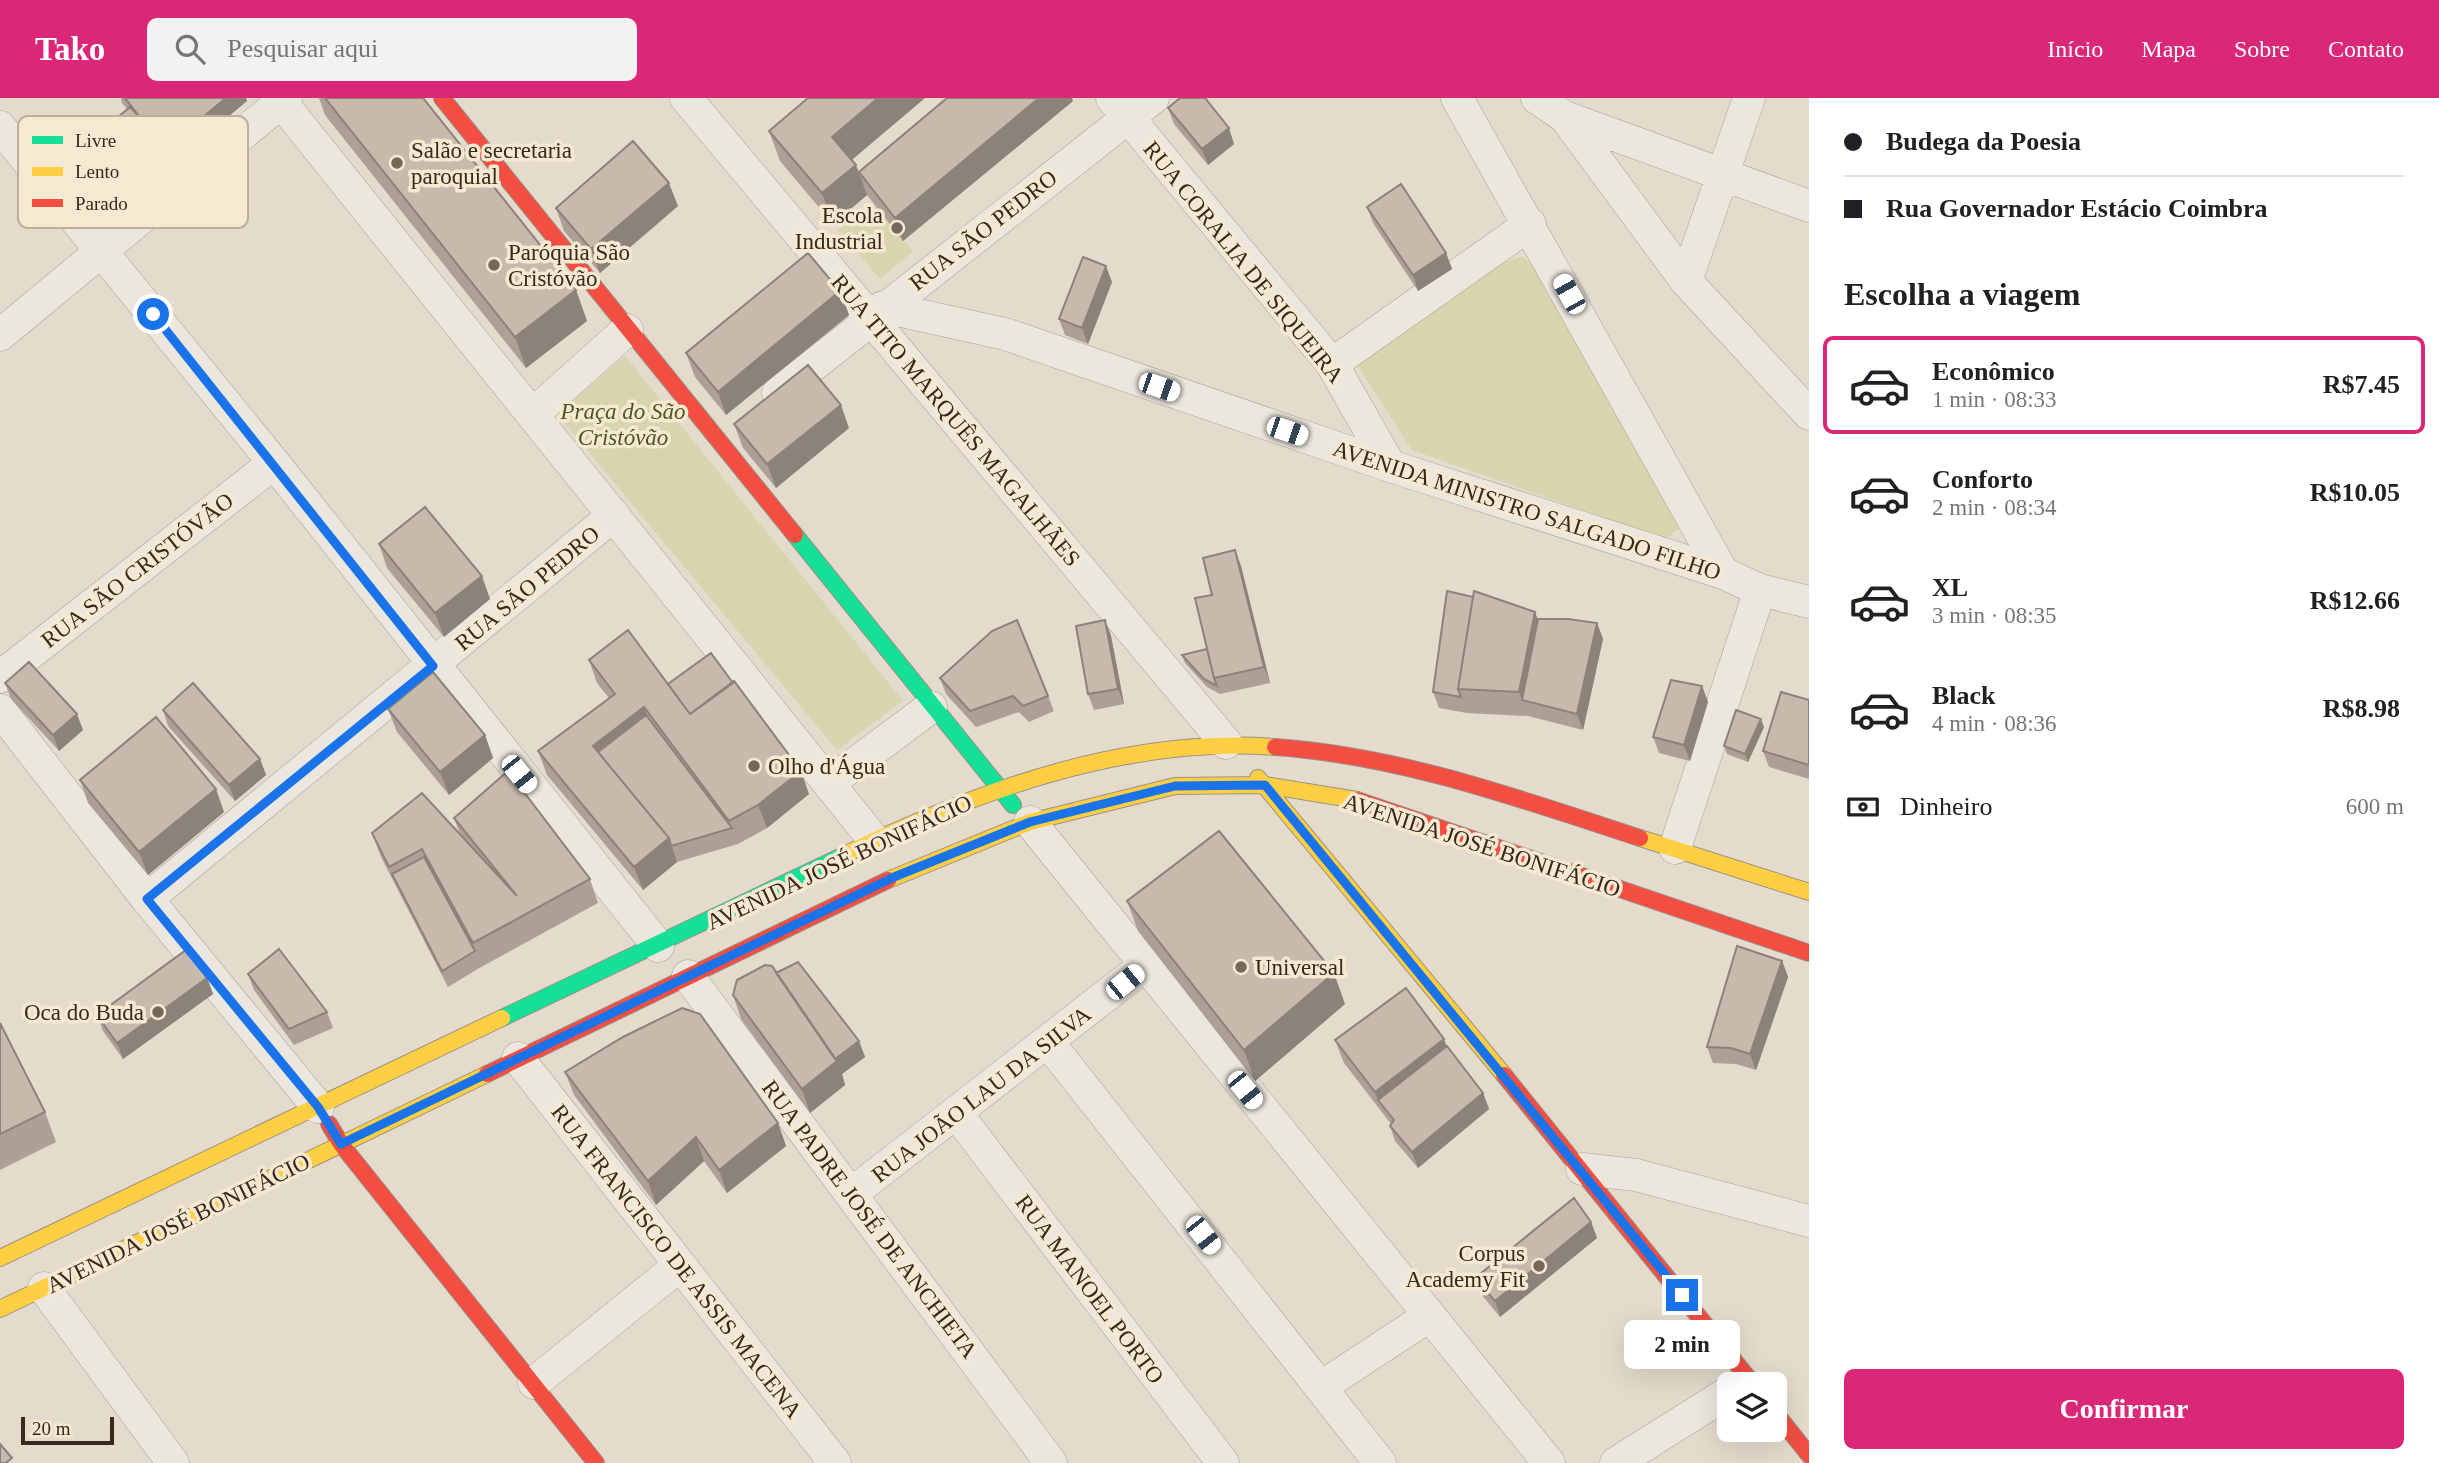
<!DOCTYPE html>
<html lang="pt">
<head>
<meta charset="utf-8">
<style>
  body { margin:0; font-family:"Times New Roman",serif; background:#f2f2f2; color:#202124; height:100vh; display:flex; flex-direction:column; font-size:26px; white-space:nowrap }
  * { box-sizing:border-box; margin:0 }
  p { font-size:23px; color:#757577 }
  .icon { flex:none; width:38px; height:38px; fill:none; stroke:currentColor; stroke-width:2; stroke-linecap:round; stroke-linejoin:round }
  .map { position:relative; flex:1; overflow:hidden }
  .panel { display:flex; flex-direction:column; background:#fff; width:630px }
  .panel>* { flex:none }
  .hud { display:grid; align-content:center; height:154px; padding:0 35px; background:#fff }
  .controls { position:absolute; left:1717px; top:1274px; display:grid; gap:14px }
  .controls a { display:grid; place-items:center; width:70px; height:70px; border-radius:10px; background:#fff; box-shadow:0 7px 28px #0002; font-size:35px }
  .scale { position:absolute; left:21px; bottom:18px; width:93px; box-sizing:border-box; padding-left:7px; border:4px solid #39281d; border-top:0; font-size:19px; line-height:24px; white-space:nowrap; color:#39281d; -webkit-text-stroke:5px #f6e9d1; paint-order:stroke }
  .end { position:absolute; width:32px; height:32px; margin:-16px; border:9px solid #1a73e8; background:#fff; box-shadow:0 0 0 4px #fff }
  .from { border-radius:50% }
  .bubble { position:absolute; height:49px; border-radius:10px; background:#fff; box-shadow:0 7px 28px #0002; font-size:23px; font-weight:700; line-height:49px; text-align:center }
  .car { position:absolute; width:21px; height:42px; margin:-21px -10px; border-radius:9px; box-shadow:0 0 5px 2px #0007; background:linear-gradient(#fff 24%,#345 0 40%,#fff 0 76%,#345 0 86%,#fff 0) }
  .hud b { display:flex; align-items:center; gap:24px; height:66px; font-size:26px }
  .hud b+b { border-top:2px solid #e0e0e0 }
  .hud i { width:18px; height:18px; background:#202124 }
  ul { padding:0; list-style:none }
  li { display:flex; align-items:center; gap:21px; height:98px; margin:0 14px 10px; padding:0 21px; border:4px solid transparent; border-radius:10px }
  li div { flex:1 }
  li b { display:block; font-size:26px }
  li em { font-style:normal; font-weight:700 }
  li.selected { border-color:#db2777 }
  li>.icon { width:63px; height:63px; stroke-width:1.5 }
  h2 { padding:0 35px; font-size:32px; line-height:84px }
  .pay { display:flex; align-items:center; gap:18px; height:77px; padding:0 35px; font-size:26px }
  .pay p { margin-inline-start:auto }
  .cta { display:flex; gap:14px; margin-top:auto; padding:14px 35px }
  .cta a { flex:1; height:80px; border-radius:10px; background:#db2777; color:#fff; font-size:28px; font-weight:700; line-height:80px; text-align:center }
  header { display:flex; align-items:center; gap:42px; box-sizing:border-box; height:98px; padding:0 35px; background:#db2777; color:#fff }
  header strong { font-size:33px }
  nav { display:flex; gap:38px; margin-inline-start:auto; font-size:24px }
  .search { width:490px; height:63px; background:#f2f2f2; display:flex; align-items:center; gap:18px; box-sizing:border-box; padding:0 24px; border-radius:10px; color:#757577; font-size:26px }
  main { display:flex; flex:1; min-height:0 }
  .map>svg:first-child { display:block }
  .green { fill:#d7d4ae }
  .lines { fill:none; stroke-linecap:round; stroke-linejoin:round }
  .street-casing { stroke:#aaa095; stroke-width:33 }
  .fast-casing { stroke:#999085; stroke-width:18 }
  .slow-casing { stroke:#999085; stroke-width:18 }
  .jam-casing { stroke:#999085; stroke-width:18 }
  .street { stroke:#ece7de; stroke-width:32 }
  .fast { stroke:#16e098; stroke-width:16 }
  .slow { stroke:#ffcf43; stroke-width:16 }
  .jam { stroke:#f24e42; stroke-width:16 }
  .wall { fill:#ac9f95 }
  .shaded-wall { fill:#8c8279 }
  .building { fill:#c8b9ad; stroke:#8c8279; stroke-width:2 }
  .route { stroke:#1a73e8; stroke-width:9 }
  .poi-dot { fill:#75675a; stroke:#f6e9d1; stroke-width:2.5 }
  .labels { text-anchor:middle; stroke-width:7; stroke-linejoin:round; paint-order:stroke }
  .poi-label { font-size:23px; fill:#39281d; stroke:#f6e9d1; text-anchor:start }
  .street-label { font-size:23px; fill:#39281d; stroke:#f6e9d1 }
  .park-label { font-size:23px; font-style:italic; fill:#4d5623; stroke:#f6e9d1 }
  .key { fill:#f6e9d1; stroke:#bdaf9b; stroke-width:2 }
  .key-label { font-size:19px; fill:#39281d }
</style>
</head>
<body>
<header>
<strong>Tako</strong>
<div class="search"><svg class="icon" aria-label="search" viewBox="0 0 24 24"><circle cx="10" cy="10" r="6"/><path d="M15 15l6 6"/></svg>Pesquisar aqui</div>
<nav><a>Início</a><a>Mapa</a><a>Sobre</a><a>Contato</a></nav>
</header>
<main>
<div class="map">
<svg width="1809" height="1365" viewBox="0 0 1809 1365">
  <rect width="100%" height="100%" fill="#e4dbcc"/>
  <path class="green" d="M871,104L913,153L880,181L838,132Z
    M1523,159L1542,171L1680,430L1665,441L1412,352L1357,267L1498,165Z
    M625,258L903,603L837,652L557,316Z"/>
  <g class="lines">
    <defs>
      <path id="street" d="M686,0L1226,645
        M1112,0L1332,266L1390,368
        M1457,0L1723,475
        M1537,0L1565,19L1809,108
        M281,4L874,742
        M1565,19L1686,183L1809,316
        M0,29L274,365L658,848
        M1686,183L1749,0
        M883,209L1005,236L1390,368L1723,475L1760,492L1809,504
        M0,237L286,0
        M1332,266L1530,126
        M778,295L1153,0
        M533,316L627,232
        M0,579L274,365
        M0,612L147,801L318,1009
        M829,685L931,609
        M1030,724L1549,1365
        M1675,750L1760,492
        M147,801L614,417
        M688,878L1051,1365
        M1048,944L1380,1365
        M518,960L835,1365
        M957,1016L1223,1365
        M1582,1071L1636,1077L1809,1123
        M851,1096L1144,868
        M44,1190L173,1365
        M534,1285L680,1167
        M1321,1289L1429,1218
        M1616,1365L1729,1294"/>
      <path id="fast" d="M795,437L1013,707
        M502,920L844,757"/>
      <path id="slow" d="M1258,680L1504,977
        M1640,740L1809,794
        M844,757C977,693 1126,638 1275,649
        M888,782L1030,724L1175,688L1265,687L1357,702
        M0,1160L502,920
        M0,1211L487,976"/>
      <path id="jam" d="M442,0L795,437
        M1275,649C1402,658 1520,701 1640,740
        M1357,702L1809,855
        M487,976L888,782
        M1504,977L1753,1286
        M329,1026L341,1046L596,1365
        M1774,1313L1809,1357"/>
    </defs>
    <use href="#street" class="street-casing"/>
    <use href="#fast" class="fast-casing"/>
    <use href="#slow" class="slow-casing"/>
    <use href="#jam" class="jam-casing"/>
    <use href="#street" class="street"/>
    <use href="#fast" class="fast"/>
    <use href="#slow" class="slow"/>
    <use href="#jam" class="jam"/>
  </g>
  <path class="wall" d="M121,0H246L247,3L108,118L73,78L67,62L127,11L122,5Z
    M319,0H423L576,192L587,223L526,270L325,17Z
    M808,0H925L852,62L859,74L1073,3L903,143L867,97L833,126L780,63L769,33Z
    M1168,10L1234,46L1208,67L1174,26Z
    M678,108L600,175L564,133L556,110Z
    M1367,109L1446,155L1452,171L1418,193L1373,125Z
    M1112,184L1088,246L1065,237L1059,221Z
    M840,193L849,217L726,317L695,279L686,255Z
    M734,326L849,330L776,390L743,350Z
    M379,446L490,501L444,539L387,470Z
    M1235,452L1241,468L1270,585L1220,596L1207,589L1185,565L1182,557L1207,551L1212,497Z
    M1538,521L1597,525L1603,541L1583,632L1528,618L1467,615L1439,610L1433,594Z
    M1105,522L1111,538L1124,606L1094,612L1088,596Z
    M589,562L668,586L809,696L767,730L738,746L677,764L643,792L547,677L538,653L609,600L597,585Z
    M940,580L1048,598L1054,613L1029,624L1019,614L976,629L946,596Z
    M5,585L83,632L59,653L11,601Z
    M1702,588L1708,604L1690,663L1659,655L1653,639Z
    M1809,602V681L1769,669L1763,653Z
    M388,611L485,637L493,660L449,697L397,634Z
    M163,612L260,661L266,677L235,703L168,628Z
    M1764,629L1748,664L1727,656L1724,648Z
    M80,682L224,714L148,777L88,705Z
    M454,720L590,781L598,805L481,869L448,889L381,759L372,735L460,736Z
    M1127,803L1345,906L1255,983L1138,833Z
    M1782,863L1788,879L1756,972L1736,966L1713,965L1707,949Z
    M776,875L859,943L865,959L842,976L845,987L810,1015L741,921L733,897Z
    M248,876L327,914L333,930L294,947L254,892Z
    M207,880L213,896L123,961L103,933L97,917Z
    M0,925L45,1014L56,1044L0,1072Z
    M1335,942L1447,948L1483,995L1489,1011L1418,1070L1395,1043L1390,1028L1391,1026L1344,965Z
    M565,974L778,1025L786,1048L727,1095L704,1063L656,1107L574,997Z
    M1591,1124L1597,1140L1500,1219L1481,1196L1475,1180Z"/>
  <path class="shaded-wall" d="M226,0H246L247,3L108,118L102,102Z
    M878,0H925L843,69L832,39Z
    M1039,0H1072L1073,3L903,143L895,120Z
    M1229,30L1234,46L1208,67L1202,51Z
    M856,67L867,97L833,126L822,95Z
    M669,85L678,108L600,175L591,151Z
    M1446,155L1452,171L1418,193L1413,177Z
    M1106,168L1112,184L1088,246L1082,230Z
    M576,192L587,223L526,270L515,239Z
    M840,193L849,217L726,317L718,294Z
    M841,307L849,330L776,390L767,366Z
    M1235,452L1241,468L1270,585L1264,569Z
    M482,478L490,501L444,539L435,515Z
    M1535,514L1544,537L1522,602L1519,594Z
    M1105,522L1111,538L1124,606L1118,591Z
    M1597,525L1603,541L1583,632L1577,616Z
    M1702,588L1708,604L1690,663L1684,647Z
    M644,609L652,633L596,656L593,648Z
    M77,616L83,632L59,653L53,637Z
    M1761,621L1764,629L1748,664L1745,656Z
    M485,637L493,660L449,697L440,674Z
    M260,661L266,677L235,703L229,687Z
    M801,673L809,696L767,730L758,707Z
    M216,691L224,714L148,777L139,754Z
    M669,740L677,764L643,792L634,769Z
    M1782,863L1788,879L1756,972L1750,956Z
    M1334,875L1345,906L1255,983L1244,952Z
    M207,880L213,896L123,961L117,945Z
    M1444,941L1452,964L1378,1002L1375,994Z
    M859,943L865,959L842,976L845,987L810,1015L802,991L833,962Z
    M1483,995L1489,1011L1418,1070L1412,1054Z
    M778,1025L786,1048L727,1095L719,1072Z
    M696,1039L704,1063L656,1107L648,1083Z
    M1591,1124L1597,1140L1500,1219L1495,1203Z"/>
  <path class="building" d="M125,0H226L102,102L67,62L130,9L143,23Z
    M325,0H423L576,192L515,239Z
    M808,0H878L832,39L856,67L822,95L769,33Z
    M947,0H1039L895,120L859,74Z
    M1180,0H1205L1229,30L1202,51L1168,10Z
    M633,43L669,85L591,151L556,110Z
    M1401,86L1446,155L1413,177L1367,109Z
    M808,155L840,193L718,294L686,255Z
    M1083,159L1106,168L1082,230L1059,221Z
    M808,267L841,307L767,366L734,326Z
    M425,409L482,478L435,515L379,446Z
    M1235,452L1264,569L1214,580L1195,500L1212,497L1203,460Z
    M1447,493L1473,499L1458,591L1461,599L1433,594Z
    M1474,493L1535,514L1519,594L1458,591Z
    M1538,521H1568L1597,525L1577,616L1522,602Z
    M1017,522L1048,598L1023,608L1013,598L970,613L940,580L992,533Z
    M1105,522L1118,591L1088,596L1076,528Z
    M628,532L690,616L734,583L801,673L758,707L729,723L644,609L593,648L669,740L634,769L538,653L615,596L589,562Z
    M1207,551L1214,580L1217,588L1204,581L1182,557Z
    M711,555L733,585L690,616L668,586Z
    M29,564L77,616L53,637L5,585Z
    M433,574L485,637L440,674L388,611Z
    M1671,582L1702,588L1684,647L1653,639Z
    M193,585L260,661L229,687L163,612Z
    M1781,594L1809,602V667L1763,653Z
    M1736,612L1761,621L1745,656L1724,648Z
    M646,617L732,730L671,748L669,740L598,654Z
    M156,619L216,691L139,754L80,682Z
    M508,673L590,781L473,845L422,751L389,769L372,735L422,695L517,798L454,720Z
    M1219,733L1334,875L1244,952L1127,803Z
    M424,759L475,853L442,873L392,776Z
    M1737,848L1782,863L1750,956L1731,950L1707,949Z
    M279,851L327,914L289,931L248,876Z
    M186,852L207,880L117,945L97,917Z
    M798,864L859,943L835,961L776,875Z
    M765,867L772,868L837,963L802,991L733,897L737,882Z
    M1406,890L1444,941L1375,994L1335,942Z
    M682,910L700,916L778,1025L719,1072L696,1039L648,1083L565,974L623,939Z
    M0,925L45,1014L0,1036Z
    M1447,948L1483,995L1412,1054L1390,1028L1394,1022L1378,1002Z
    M1574,1100L1591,1124L1495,1203L1475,1180Z
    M0,1346L12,1360L6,1365H0Z"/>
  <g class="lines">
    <path class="route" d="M153,216L433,568L147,801L318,1009L341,1046L894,779L1030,724L1175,688L1265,687L1682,1197"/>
  </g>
  <g class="poi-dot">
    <circle cx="397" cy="65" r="7"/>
    <circle cx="897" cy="130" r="7"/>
    <circle cx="494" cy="167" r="7"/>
    <circle cx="754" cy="668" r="7"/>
    <circle cx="1241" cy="869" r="7"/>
    <circle cx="158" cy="914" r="7"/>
    <circle cx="1539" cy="1168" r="7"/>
  </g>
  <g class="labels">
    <g class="poi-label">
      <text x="411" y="60">Salão e secretaria<tspan x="411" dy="26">paroquial</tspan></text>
      <text x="883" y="125" text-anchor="end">Escola<tspan x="883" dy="26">Industrial</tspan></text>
      <text x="508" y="162">Paróquia São<tspan x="508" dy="26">Cristóvão</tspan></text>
      <text x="768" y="676">Olho d'Água</text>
      <text x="1255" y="877">Universal</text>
      <text x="144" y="922" text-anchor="end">Oca do Buda</text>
      <text x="1525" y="1163" text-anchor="end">Corpus<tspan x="1525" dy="26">Academy Fit</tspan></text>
    </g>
    <g class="street-label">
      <text transform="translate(983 132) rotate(-38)" y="8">RUA SÃO PEDRO</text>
      <text transform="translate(1244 164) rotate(51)" y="8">RUA CORALIA DE SIQUEIRA</text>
      <text transform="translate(956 322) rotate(50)" y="8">RUA TITO MARQUÊS MAGALHÃES</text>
      <text transform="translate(1527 412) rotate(18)" y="8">AVENIDA MINISTRO SALGADO FILHO</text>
      <text transform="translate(137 472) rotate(-38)" y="8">RUA SÃO CRISTÓVÃO</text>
      <text transform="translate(527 490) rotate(-40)" y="8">RUA SÃO PEDRO</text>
      <text transform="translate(1482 747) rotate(18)" y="8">AVENIDA JOSÉ BONIFÁCIO</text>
      <text transform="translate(839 764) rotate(-25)" y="8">AVENIDA JOSÉ BONIFÁCIO</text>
      <text transform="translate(981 996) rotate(-38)" y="8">RUA JOÃO LAU DA SILVA</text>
      <text transform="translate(870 1121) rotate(53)" y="8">RUA PADRE JOSÉ DE ANCHIETA</text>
      <text transform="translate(178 1125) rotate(-26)" y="8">AVENIDA JOSÉ BONIFÁCIO</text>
      <text transform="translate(677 1163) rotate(52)" y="8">RUA FRANCISCO DE ASSIS MACENA</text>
      <text transform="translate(1090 1191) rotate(53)" y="8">RUA MANOEL PORTO</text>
    </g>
    <g class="park-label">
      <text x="623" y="321">Praça do São<tspan x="623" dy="26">Cristóvão</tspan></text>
    </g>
  </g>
  <rect x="18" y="18" width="230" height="112" rx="10" class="key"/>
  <rect x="32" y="38" width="31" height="8" fill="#16e098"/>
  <rect x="32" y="69" width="31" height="9" fill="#ffcf43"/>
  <rect x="32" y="101" width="31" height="8" fill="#f24e42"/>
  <g class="key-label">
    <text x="75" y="49">Livre</text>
    <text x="75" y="80">Lento</text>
    <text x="75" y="112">Parado</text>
  </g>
</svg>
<div class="controls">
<a><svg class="icon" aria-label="layers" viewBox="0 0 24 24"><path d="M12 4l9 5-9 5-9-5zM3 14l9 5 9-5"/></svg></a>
</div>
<div class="scale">20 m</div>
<i class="end from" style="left:153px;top:216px"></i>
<i class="end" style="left:1682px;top:1197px"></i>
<div class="bubble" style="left:1624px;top:1222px;width:116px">2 min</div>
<i class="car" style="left:1569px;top:196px;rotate:331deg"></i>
<i class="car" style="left:1159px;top:289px;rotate:109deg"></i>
<i class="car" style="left:1287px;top:333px;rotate:109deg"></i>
<i class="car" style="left:519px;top:676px;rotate:141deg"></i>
<i class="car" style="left:1125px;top:884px;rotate:51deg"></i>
<i class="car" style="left:1245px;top:992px;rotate:141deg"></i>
<i class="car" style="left:1203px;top:1137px;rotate:142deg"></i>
</div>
<section class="panel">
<div class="hud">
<b><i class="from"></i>Budega da Poesia</b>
<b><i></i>Rua Governador Estácio Coimbra</b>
</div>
<h2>Escolha a viagem</h2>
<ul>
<li class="selected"><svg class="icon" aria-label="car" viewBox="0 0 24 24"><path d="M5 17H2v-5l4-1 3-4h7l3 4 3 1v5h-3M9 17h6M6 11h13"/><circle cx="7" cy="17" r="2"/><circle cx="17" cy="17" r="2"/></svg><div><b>Econômico</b><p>1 min · 08:33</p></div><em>R$7.45</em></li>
<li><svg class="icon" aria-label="car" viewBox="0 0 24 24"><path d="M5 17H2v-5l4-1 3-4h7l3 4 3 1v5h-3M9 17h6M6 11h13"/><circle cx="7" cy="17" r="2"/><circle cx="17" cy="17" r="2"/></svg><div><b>Conforto</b><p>2 min · 08:34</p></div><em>R$10.05</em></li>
<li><svg class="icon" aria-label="car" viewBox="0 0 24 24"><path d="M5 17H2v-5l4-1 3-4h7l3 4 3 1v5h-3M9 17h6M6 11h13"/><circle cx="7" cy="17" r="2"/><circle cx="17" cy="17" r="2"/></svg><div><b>XL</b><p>3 min · 08:35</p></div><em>R$12.66</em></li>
<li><svg class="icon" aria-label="car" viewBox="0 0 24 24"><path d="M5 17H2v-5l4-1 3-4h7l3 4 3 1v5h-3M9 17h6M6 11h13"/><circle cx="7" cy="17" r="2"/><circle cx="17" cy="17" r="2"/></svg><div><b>Black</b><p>4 min · 08:36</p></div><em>R$8.98</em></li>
</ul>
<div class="pay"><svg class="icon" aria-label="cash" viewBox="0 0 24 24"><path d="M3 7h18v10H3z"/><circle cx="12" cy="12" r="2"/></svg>Dinheiro<p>600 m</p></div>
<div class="cta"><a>Confirmar</a></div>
</section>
</main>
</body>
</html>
